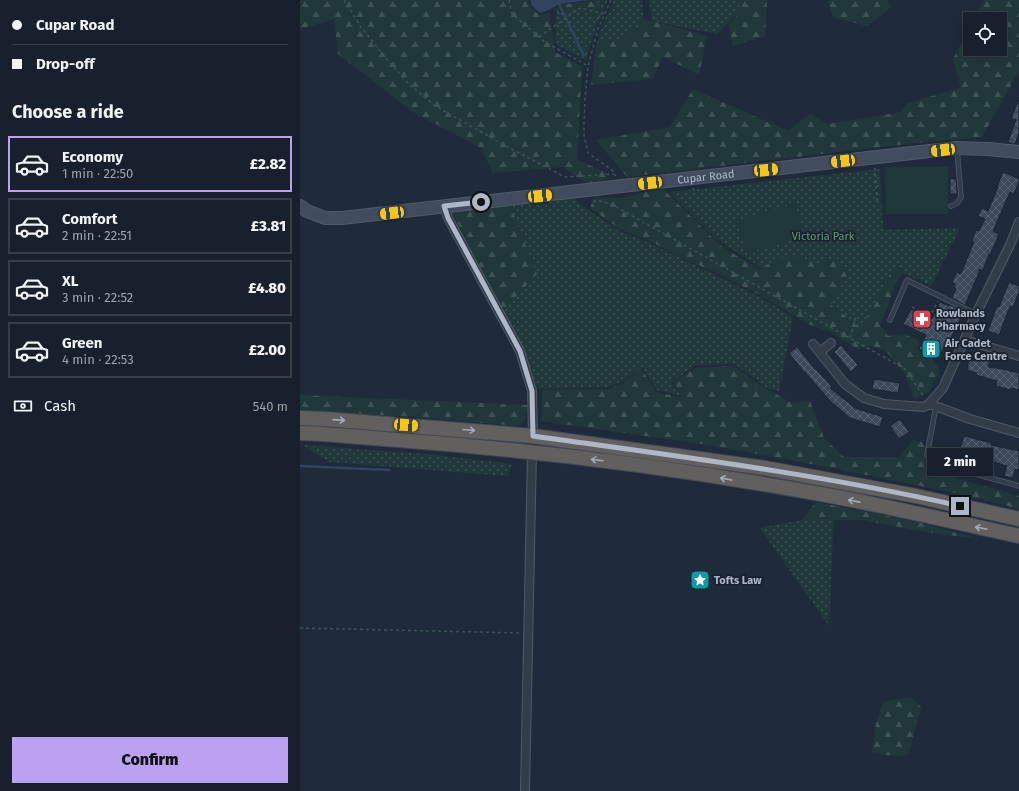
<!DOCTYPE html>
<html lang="en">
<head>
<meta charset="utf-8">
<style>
  body { margin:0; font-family:"Fira Sans",sans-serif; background:#202834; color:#f1f3f6; height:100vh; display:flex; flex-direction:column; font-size:15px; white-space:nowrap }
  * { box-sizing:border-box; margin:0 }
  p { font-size:13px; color:#9ea3a9 }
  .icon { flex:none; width:22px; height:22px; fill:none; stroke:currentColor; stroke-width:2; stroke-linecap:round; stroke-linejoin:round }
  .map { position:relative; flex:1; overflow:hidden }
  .side { display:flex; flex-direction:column; background:#17202c; width:300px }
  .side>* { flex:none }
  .guide { display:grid; align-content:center; height:88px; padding:0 12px; background:#17202c }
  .fabs { position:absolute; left:663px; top:12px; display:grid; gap:8px }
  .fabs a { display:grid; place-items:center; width:44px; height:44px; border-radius:0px; background:#17202c; box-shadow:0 4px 16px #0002,0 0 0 1px #363e48; font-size:20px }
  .end { position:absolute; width:18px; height:18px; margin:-9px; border:5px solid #aeb7c7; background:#111; box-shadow:0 0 0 2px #111 }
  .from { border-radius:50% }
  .bubble { position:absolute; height:28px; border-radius:0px; background:#17202c; box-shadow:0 4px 16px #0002,0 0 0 1px #363e48; font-size:13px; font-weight:800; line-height:28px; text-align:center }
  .car { position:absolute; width:12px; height:24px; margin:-12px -6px; border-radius:5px; box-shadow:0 0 3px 1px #0007; background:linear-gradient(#f5c518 24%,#345 0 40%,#f5c518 0 76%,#345 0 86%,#f5c518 0) }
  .guide b { display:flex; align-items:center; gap:14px; height:38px; font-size:15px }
  .guide b+b { border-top:1px solid #363e48 }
  .guide i { width:10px; height:10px; background:#f1f3f6 }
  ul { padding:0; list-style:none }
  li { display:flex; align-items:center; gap:12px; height:56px; margin:0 8px 6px; padding:0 4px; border:2px solid #363e48; border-radius:0px }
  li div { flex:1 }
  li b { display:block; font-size:15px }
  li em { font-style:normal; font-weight:800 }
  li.current { border-color:#bca0f2 }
  li>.icon { width:36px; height:36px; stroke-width:1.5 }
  h2 { padding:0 12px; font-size:18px; line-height:48px }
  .pay { display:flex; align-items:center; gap:10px; height:44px; padding:0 12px; font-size:15px }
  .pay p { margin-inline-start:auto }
  .primary-button { display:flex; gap:8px; margin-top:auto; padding:8px 12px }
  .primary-button a { flex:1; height:46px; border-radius:0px; background:#bca0f2; color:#111; font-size:16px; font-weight:800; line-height:46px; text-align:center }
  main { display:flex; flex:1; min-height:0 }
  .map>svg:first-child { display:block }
  .green { fill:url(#green-dots) }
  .forest { fill:url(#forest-firs) }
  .pitch { fill:#21383b }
  .water { fill:#304461 }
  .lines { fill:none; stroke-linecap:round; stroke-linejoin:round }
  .stream { stroke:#304461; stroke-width:2.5 }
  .building { fill:url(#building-cross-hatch); stroke:#1b2431 }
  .service-casing { stroke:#515a68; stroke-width:5.5 }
  .minor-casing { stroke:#515a68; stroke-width:10 }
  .secondary-casing { stroke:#515a68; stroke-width:14 }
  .trunk-casing { stroke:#3e4755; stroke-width:16 }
  .path { stroke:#3c5456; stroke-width:1.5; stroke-dasharray:3 3; stroke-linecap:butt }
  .service { stroke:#333d4a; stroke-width:4 }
  .minor { stroke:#333d4a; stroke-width:8 }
  .secondary { stroke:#414c5e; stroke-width:12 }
  .trunk { stroke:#61605e; stroke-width:14 }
  .oneway { stroke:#a2aab7 }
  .route { stroke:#aeb7c7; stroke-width:5 }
  .labels { text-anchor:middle; stroke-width:3.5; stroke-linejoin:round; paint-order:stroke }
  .street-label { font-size:11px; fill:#aeb7c7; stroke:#19222f }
  .park-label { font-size:11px; fill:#649970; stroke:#19222f }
  .poi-label { font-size:11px; font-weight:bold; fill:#aeb7c7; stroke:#19222f; text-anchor:start }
</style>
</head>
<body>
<main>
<section class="side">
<div class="guide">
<b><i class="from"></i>Cupar Road</b>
<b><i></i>Drop-off</b>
</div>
<h2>Choose a ride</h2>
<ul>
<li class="current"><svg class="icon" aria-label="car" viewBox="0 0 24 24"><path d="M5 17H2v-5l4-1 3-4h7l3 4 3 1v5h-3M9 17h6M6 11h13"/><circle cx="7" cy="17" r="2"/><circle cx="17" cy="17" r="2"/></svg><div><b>Economy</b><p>1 min · 22:50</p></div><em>£2.82</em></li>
<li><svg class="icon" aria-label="car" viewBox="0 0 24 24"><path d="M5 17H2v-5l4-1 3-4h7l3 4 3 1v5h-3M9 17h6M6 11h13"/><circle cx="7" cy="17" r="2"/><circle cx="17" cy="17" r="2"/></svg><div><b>Comfort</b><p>2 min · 22:51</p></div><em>£3.81</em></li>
<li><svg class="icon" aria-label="car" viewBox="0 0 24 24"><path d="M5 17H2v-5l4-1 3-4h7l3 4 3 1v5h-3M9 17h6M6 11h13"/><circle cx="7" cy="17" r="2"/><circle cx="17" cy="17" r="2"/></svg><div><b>XL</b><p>3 min · 22:52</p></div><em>£4.80</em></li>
<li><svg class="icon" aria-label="car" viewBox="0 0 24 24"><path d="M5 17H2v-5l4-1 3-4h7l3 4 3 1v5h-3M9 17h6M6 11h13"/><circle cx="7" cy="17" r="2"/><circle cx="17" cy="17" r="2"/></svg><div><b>Green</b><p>4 min · 22:53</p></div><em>£2.00</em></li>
</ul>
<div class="pay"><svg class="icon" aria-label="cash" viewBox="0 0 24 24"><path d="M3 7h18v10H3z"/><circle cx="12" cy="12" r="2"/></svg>Cash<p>540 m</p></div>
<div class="primary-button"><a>Confirm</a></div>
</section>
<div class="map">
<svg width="719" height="791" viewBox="0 0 719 791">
  <defs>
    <pattern id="green-dots" width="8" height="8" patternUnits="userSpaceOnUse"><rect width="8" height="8" fill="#21383b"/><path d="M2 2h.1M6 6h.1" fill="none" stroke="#3f5356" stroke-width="1.8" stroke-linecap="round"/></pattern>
    <pattern id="forest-firs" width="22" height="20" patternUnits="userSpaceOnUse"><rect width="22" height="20" fill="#21383b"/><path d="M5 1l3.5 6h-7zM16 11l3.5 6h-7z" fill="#3f5356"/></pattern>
    <pattern id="building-cross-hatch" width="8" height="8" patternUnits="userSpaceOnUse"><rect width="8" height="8" fill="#3b495b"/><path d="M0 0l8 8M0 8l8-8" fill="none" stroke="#556171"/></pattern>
  </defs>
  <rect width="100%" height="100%" fill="#1f2b3a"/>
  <path class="green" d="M297,0H308L299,22L298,21L286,60L255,44L256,15L270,8L300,16Z
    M314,0H342L343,19L326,38L297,43L301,27Z
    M349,0H439L443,8L417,34L352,21Z
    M580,169L583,230L660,228L631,286L594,269L565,334L416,239L369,192Z
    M273,198L287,209L321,232L348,242L458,296L493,317L479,391L467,388L434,364L396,365L371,383L383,396L357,390L342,367L322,382L308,387L237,389L226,355L152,212Z
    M0,423L176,438L198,442L183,443L0,429Z
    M3,445L137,455L212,464L208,476L29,462Z
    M534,514L529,626L460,528Z"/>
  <path class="forest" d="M0,0H228L231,8L239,15L250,13C250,26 254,38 255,52L282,67L277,160L306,172L307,181L292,186L262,167L193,173L181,148L113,112L38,54L34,19L0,29Z
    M297,0L300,17L272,9L258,14L254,10L261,5Z
    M439,0H467L465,36L433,46L429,25L443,8Z
    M528,0H588L591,7L568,26L533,18Z
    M684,0H719V71L682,137L615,143L327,177L296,140L370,127L393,89L488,131L510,114L527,124L602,112L607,103L661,88L653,59L670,27V49H700V19H674Z
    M343,19L407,36L399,75L363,57L352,79L291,85L297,43L326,38Z
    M362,188L421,246L460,270L475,259L496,256L519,264L532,259L549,271L531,305L561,328L591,272L603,264V273L597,281L580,325L588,336L604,334L619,341L617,350L632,358L640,370L629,392L614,399L605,374L586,351L572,346L558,349L530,332L508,324L465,298L417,273L386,260L348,240L320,229L290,208L294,197L322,198Z
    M210,205L237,274L203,311L152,212Z
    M433,366L465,388L492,403L510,401L524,438L544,457H599L613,440L622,442L653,477L719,496V509L664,495L537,469L415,446L241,421L242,390L309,389L323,383L341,368L356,392L384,398L373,382L396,368Z
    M0,395L227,405L226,419L218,426L100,416L0,411Z
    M516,502L558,510L617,522L680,539L632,533L561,520H502Z
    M611,697L621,707L609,752L605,756L583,755L572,753L576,724L583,702Z"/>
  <path class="pitch" d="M585,167H648V214H586Z
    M495,204L504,237L446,253L437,220Z"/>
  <path class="water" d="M230,0H291L259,4L249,10L240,13L232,6Z"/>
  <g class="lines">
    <path class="stream" d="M259,4L284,56
      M0,466L89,470"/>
  </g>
  <path class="building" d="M719,99V133L715,144H713L708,142L716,120L711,118Z
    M703,172L719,179V181L714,194L710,192L693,231L699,234L690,255L689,254L683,270H678H680L665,305L652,298L656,288L654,287L655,284L652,282L657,272L660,274L662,271L674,242L672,241L676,230L679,231L685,219L678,216L682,208L688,211L698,187H697Z
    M650,179H656L657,194H650Z
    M709,282L719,286V292L713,307L710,306L699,335L688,331L697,306L699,307Z
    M640,302L649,306L650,305L663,311L662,313H663L647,346L645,345L638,359L619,349L626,335L603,324L611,309L632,319Z
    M541,345L558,365L551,372L534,352Z
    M497,347L515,369V368L532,387L530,388L555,408L583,417L580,427L550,418L530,401L505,372H504L489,353Z
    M681,355L691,358L688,367L703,369L719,373V390L711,388L710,390L696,386L697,381L676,375L677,373L667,370L669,360L674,361L675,359L680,361Z
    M574,379L600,383L598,393L572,389Z
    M600,419L609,432L599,439L590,426Z
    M664,436L692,443L691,445L719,451V470L715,469L713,478L704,476L707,466L659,452Z"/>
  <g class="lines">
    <defs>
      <path id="service" d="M651,206C656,205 659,202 661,197L657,150
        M590,320L607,280L676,314
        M636,406L627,455L646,466L719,486"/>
      <path id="minor" d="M144,206L148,218L220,351L232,391L233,436
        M665,340L719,356
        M513,344L545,384L564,398L584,404L623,407L628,405L643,388L676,314L710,245L719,222
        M520,352L531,343
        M630,404L670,419L719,433
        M225,791L232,452"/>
      <g id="secondary">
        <path id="s1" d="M0,206L7,211L25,218H42L656,148L688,149L719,152"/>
      </g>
      <path id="trunk" d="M0,418L26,419L233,436L465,468L616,496L719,519
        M0,433C33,434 66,438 98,440C242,451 385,469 526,495C591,507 655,522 719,536"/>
    </defs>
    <use href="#service" class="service-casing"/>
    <use href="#minor" class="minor-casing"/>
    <use href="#secondary" class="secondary-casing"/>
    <use href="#trunk" class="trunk-casing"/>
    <path class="path" d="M44,0L61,27L88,61L110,85L137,107L206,146L265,177L314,174
      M209,0L212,14L245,42L288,66
      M311,0L298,29L288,66L285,98L284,124V135L288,153L312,170L316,176
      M239,37L280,8L305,14
      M575,168L577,202
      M393,188L395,194
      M293,201H300L311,204L605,369L624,397
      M626,283L628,277
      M612,307L630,316L638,301
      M550,338L556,317
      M0,628L221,633"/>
    <use href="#service" class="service"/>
    <use href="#minor" class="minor"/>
    <use href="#secondary" class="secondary"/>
    <use href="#trunk" class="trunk"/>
  </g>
  <defs><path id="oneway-shaft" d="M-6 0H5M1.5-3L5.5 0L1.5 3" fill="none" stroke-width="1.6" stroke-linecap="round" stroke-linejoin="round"/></defs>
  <g class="oneway">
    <use href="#oneway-shaft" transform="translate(39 420) rotate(4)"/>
    <use href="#oneway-shaft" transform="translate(169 430) rotate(5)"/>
    <use href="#oneway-shaft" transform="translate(297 460) rotate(-173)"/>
    <use href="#oneway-shaft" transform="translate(426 479) rotate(-170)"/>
    <use href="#oneway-shaft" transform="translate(554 501) rotate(-169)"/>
    <use href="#oneway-shaft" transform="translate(681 528) rotate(-168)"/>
  </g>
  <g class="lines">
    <path class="route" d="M181,202L144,206L148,218L220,351L232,391L233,436C376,456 519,474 660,506"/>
  </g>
  <defs>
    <symbol id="pharmacy-square" viewBox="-11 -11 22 22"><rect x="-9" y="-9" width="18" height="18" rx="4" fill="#e0444e" stroke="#19222f"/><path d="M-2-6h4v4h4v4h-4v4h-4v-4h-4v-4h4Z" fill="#fff"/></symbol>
    <symbol id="building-square" viewBox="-11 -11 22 22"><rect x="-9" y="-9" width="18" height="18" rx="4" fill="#0f9aa8" stroke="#19222f"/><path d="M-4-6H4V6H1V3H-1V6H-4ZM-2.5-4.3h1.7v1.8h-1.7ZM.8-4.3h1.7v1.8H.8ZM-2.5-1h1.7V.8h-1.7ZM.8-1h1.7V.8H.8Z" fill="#fff"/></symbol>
    <symbol id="sight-square" viewBox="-11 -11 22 22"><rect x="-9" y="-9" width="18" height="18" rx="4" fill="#0f9aa8" stroke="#19222f"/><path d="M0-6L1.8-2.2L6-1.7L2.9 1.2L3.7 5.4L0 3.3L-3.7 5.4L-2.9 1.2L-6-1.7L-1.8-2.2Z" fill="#fff"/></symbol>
  </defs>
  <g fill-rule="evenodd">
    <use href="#pharmacy-square" x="611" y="308" width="22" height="22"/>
    <use href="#building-square" x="620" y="338" width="22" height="22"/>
    <use href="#sight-square" x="389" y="569" width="22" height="22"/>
  </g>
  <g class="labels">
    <g class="street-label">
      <text dy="4" stroke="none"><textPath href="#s1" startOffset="411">Cupar Road</textPath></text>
    </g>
    <g class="park-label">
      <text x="523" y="240">Victoria Park</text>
    </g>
    <g class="poi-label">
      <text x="636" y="317">Rowlands<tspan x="636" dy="13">Pharmacy</tspan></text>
      <text x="645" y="347">Air Cadet<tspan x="645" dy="13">Force Centre</tspan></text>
      <text x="414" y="584">Tofts Law</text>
    </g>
  </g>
</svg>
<div class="fabs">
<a><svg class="icon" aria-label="locate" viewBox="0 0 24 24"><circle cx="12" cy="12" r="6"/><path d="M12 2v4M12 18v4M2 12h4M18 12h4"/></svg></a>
</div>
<i class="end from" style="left:181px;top:202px"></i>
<i class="end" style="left:660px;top:506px"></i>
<div class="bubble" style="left:627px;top:448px;width:66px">2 min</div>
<i class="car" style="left:643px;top:150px;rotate:263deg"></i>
<i class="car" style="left:543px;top:161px;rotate:263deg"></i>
<i class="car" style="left:466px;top:170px;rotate:84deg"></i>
<i class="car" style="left:350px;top:183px;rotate:263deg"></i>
<i class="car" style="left:240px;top:196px;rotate:84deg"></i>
<i class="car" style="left:92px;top:213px;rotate:263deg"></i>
<i class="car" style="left:106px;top:425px;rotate:94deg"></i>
</div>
</main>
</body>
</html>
